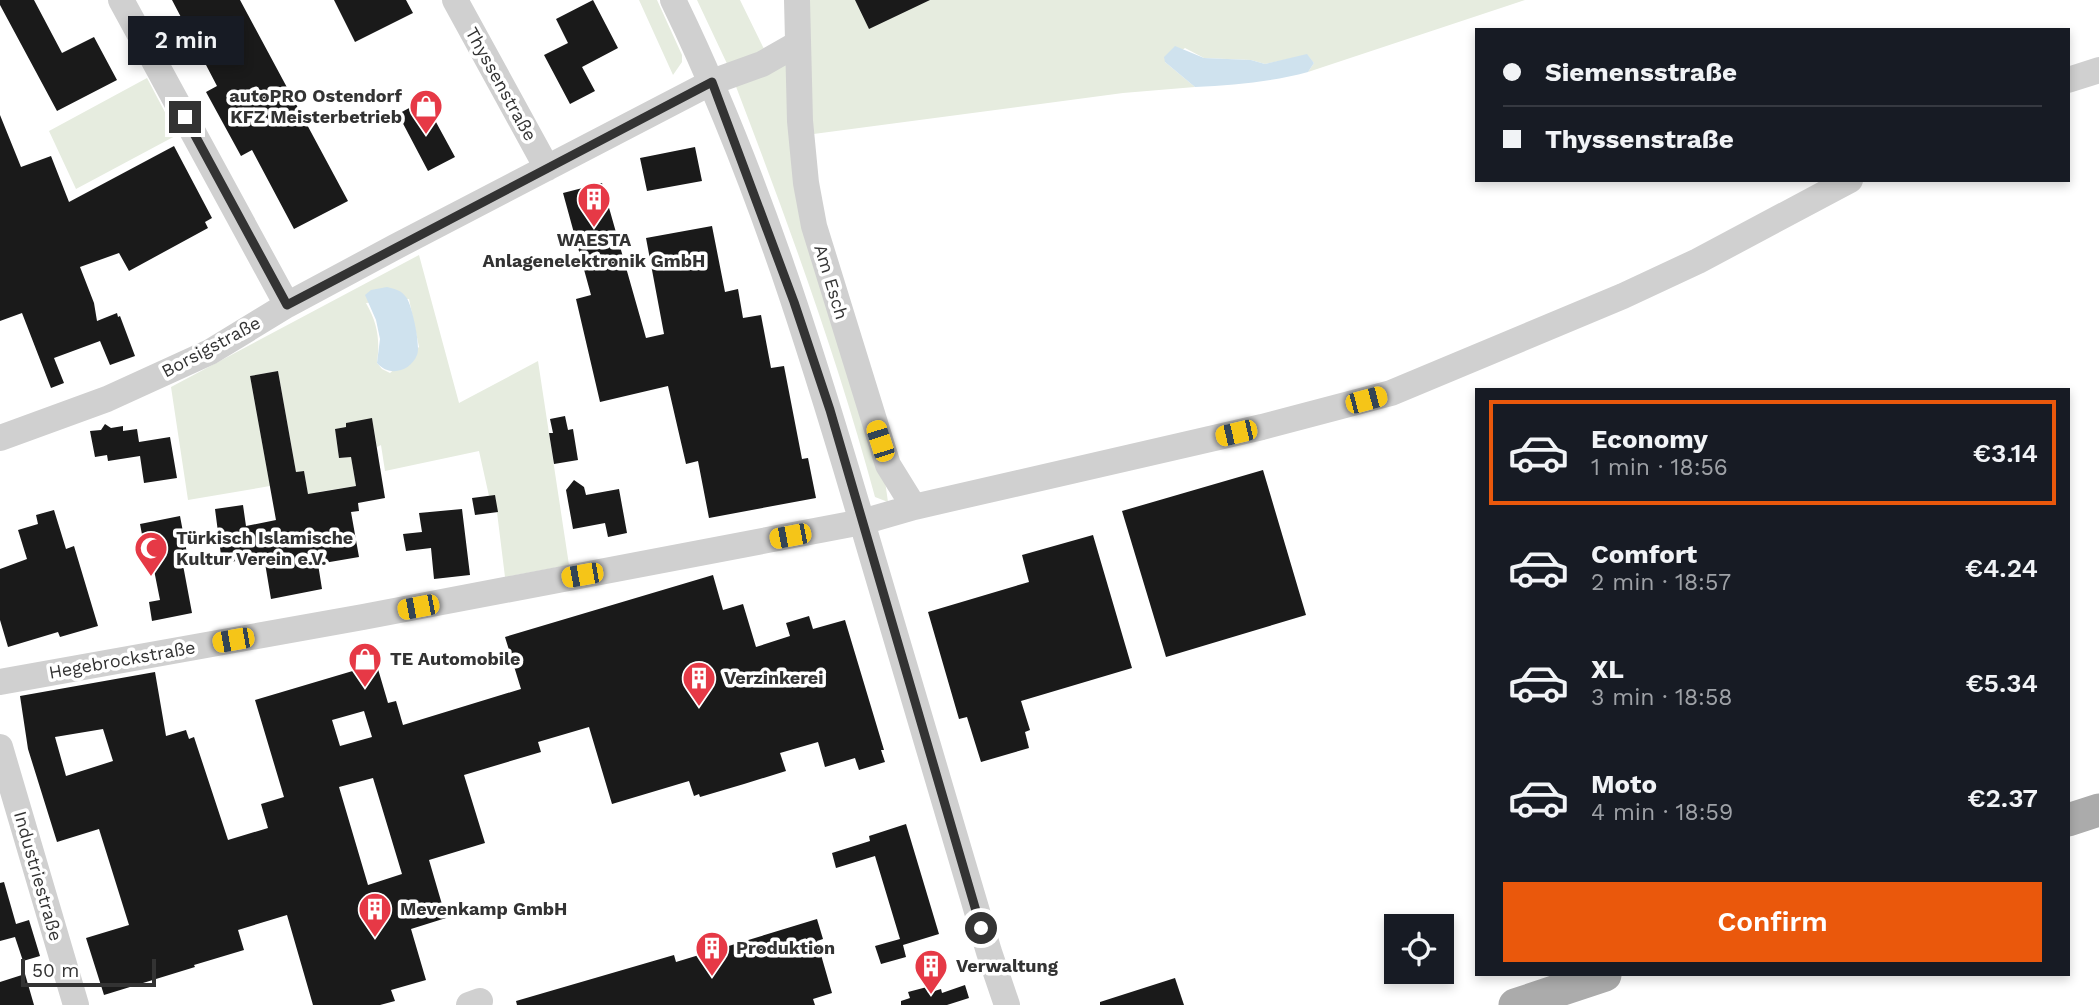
<!DOCTYPE html>
<html lang="en">
<head>
<meta charset="utf-8">
<style>
  body { margin:0; font-family:"Work Sans",sans-serif; background:#20242c; color:#f1f3f6; height:100vh; display:flex; flex-direction:column; font-size:26px; white-space:nowrap }
  * { box-sizing:border-box; margin:0 }
  p { font-size:23px; color:#9ea1a6 }
  .icon { flex:none; width:38px; height:38px; fill:none; stroke:currentColor; stroke-width:2; stroke-linecap:round; stroke-linejoin:round }
  .map { position:relative; flex:1; overflow:hidden }
  .sheet { position:absolute; left:1475px; top:388px; width:595px; height:588px; display:flex; flex-direction:column; background:#171b24; border-radius:0px; box-shadow:0 4px 10px #0003 }
  .sheet>* { flex:none }
  .guide { position:absolute; left:1475px; top:28px; width:595px; height:154px; border-radius:0px; box-shadow:0 4px 10px #0003; display:grid; align-content:center; height:154px; padding:0 28px; background:#171b24 }
  .fabs { position:absolute; left:1384px; top:914px; display:grid; gap:14px }
  .fabs a { display:grid; place-items:center; width:70px; height:70px; border-radius:0px; background:#171b24; box-shadow:0 4px 10px #0003; font-size:35px }
  .scale { position:absolute; left:21px; bottom:18px; width:135px; box-sizing:border-box; padding-left:7px; border:4px solid #333; border-top:0; font-size:19px; line-height:24px; white-space:nowrap; color:#333; -webkit-text-stroke:5px #fff; paint-order:stroke }
  .end { position:absolute; width:32px; height:32px; margin:-16px; border:9px solid #333; background:#fff; box-shadow:0 0 0 4px #fff }
  .from { border-radius:50% }
  .bubble { position:absolute; height:49px; border-radius:0px; background:#171b24; box-shadow:0 4px 10px #0003; font-size:23px; font-weight:600; line-height:49px; text-align:center }
  .car { position:absolute; width:21px; height:42px; margin:-21px -10px; border-radius:9px; box-shadow:0 0 5px 2px #0007; background:linear-gradient(#f5c518 24%,#345 0 40%,#f5c518 0 76%,#345 0 86%,#f5c518 0) }
  .guide b { display:flex; align-items:center; gap:24px; height:66px; font-size:26px }
  .guide b+b { border-top:2px solid #363941 }
  .guide i { width:18px; height:18px; background:#f1f3f6 }
  ul { padding:12px 0 0; list-style:none }
  li { display:flex; align-items:center; gap:21px; height:105px; margin:0 14px 10px; padding:0 14px; border:4px solid transparent; border-radius:0px }
  li div { flex:1 }
  li b { display:block; font-size:26px }
  li em { font-style:normal; font-weight:600 }
  li.selected { border-color:#ea580c }
  li>.icon { width:63px; height:63px; stroke-width:1.5 }
  .action { display:flex; gap:14px; margin-top:auto; padding:14px 28px }
  .action a { flex:1; height:80px; border-radius:0px; background:#ea580c; color:#fff; font-size:28px; font-weight:600; line-height:80px; text-align:center }
  .map>svg:first-child { display:block }
  .green { fill:#e6ecdf; fill-rule:evenodd }
  .water { fill:#cfe2ee }
  .building { fill:#1a1a1a; fill-rule:evenodd }
  .lines { fill:none; stroke-linecap:round; stroke-linejoin:round }
  .minor { stroke:#d0d0d0; stroke-width:26 }
  .major { stroke:#ababab; stroke-width:33 }
  .route { stroke:#333; stroke-width:9 }
  .labels { text-anchor:middle; stroke-width:7; stroke-linejoin:round; paint-order:stroke }
  .street-label { font-size:18px; fill:#333; stroke:#fff }
  .poi-label { font-size:18px; font-weight:bold; fill:#333; stroke:#fff; text-anchor:start }
</style>
</head>
<body>
<div class="map">
<svg width="2099" height="1005" viewBox="0 0 2099 1005">
  <rect width="100%" height="100%" fill="#fff"/>
  <path class="green" d="M639,0H657L682,55V62L673,75Z
    M697,0H740L767,55L730,70Z
    M801,0H1525L1308,72L1314,63L1307,55L1265,64L1251,60L1204,58L1185,48L1165,62L1195,87L1123,93L806,135Z
    M780,61L795,66L797,113L885,481L888,502L875,497C837,356 787,220 735,84Z
    M147,78L177,135L76,189L49,131Z
    M419,255L459,403L538,361L569,565L505,577L495,496H489L479,451L385,471L381,445L377,447L372,419L346,423V427L335,429L339,458L351,457L356,486L318,492L309,500L304,471L296,472L278,371L250,376L270,486L188,500L171,387ZM409,299L419,347L390,373L382,369L377,363C380,340 378,324 366,303Z"/>
  <path class="water" d="M1175,46L1204,58L1251,60L1265,64L1307,54L1314,63L1308,72C1271,82 1234,85 1195,87L1165,62L1164,57Z
    M387,287C395,289 401,290 406,297C412,304 421,347 417,355C410,372 389,377 377,363L380,339L376,320L365,295L371,290Z"/>
  <path class="building" d="M0,0H34L62,53L94,37L117,80L57,111L0,5Z
    M172,0H240L348,201L294,229L252,150L241,156L206,92L217,86Z
    M334,0H406L413,13L355,42Z
    M593,0L618,48L582,67L595,91L570,104L544,55L568,43L556,19Z
    M855,0H930L869,29Z
    M424,100L455,157L428,171L398,114Z
    M0,115L21,167L51,156L69,202L174,146L212,218L205,222L208,228L129,271L119,253L80,267L94,303L97,321L117,313L118,317L120,316L135,356L110,365L100,341L54,358L64,383L51,388L22,313L0,321Z
    M695,147L702,181L647,191L640,158Z
    M602,183L646,338L664,334L646,238L712,226L725,292L738,289L743,318L761,315L771,368L784,366L802,459L808,458L816,498L709,518L698,461L686,464L668,386L600,402L576,299L591,295L563,193Z
    M278,371L296,472L304,471L308,494L356,486L351,457L339,458L335,429L346,427V423L372,418L385,498L358,503L359,511L351,512L359,557L318,564L322,589L271,599L264,557L222,563L215,509L243,505L246,526L276,520L250,376Z
    M565,416L568,430L573,429L578,460L554,464L549,433H553L550,419Z
    M105,424L111,428L123,426V431L137,429L139,442L170,437L177,478L144,483L140,456L108,461L107,455L95,457L90,431L101,430Z
    M1263,470L1306,615L1166,657L1122,511Z
    M574,480L584,487L586,495L619,489L627,533L608,537L605,523L573,529L566,490Z
    M495,495L498,512L475,515L472,498Z
    M462,509L470,575L434,579L431,548L406,551L403,534L422,532L419,513Z
    M54,510L66,549L74,546L98,626L60,637L58,632L8,647L0,620V569L27,559L18,530L38,524L36,515Z
    M180,516L189,564L183,565L192,613L152,621L149,602L160,600L154,570L149,571L140,524Z
    M1093,535L1132,668L1021,701L1030,730L1025,732L1029,748L981,762L967,717L959,719L928,612L1029,582L1022,555Z
    M713,575L723,610L743,604L756,647L790,636L786,623L809,616L813,629L845,620L884,750H881L885,762L859,770L855,758L825,767L818,742L780,753L786,771L744,784L700,797L699,794L694,796L689,781L612,804L589,727L538,742L541,752L464,775L485,843L429,860L446,918L411,929L426,980L391,990L395,1001L380,1005H313L287,915L238,930L244,950L194,965L195,967L104,995L86,938L129,925L99,829L57,842L28,749L20,696L155,672L166,736L186,730L189,739L194,737L228,840L268,828L261,804L284,797L255,700L356,670L353,658L373,652L388,703L396,701L403,725L521,689L505,637ZM364,711L372,737L340,746L332,720ZM103,729L113,761L66,776L55,737ZM373,778L402,874L368,885L339,787Z
    M906,824L939,934L903,945L906,957L881,964L875,946L900,939L875,856L836,868L832,853L870,841L869,836Z
    M4,882L16,924L29,920L40,956L23,961L15,937L0,941V883Z
    M817,919L823,939L817,941L832,993L813,999L815,1005H517L516,1001L674,955L676,962Z
    M25,974L34,1005H0V982Z
    M1175,978L1184,1005H1100V1002Z
    M965,985L969,998L947,1005H901V1001L910,998L908,992L927,987L928,993L941,989L942,993Z"/>
  <g class="lines">
    <path class="minor" d="M121,0L287,305
      M455,0L547,168
      M673,0C758,174 815,361 869,546C909,681 949,817 989,952L1007,1005
      M797,0L800,121L806,183L814,226L888,465L914,507
      M2068,80L2099,70
      M0,438L107,399L210,352L287,305L395,247L712,82L762,64L797,44
      M0,682L363,617L862,522L914,507L1262,427L1391,393L1623,296L1698,261L1850,180
      M0,747L76,1005
      M469,1005L480,1001"/>
    <path class="major" d="M2068,820L2099,810
      M1515,1005L1605,975"/>
  </g>
  <g class="lines">
    <path class="route" d="M185,117L287,305L712,82L794,302L830,410L981,928"/>
  </g>
  <defs>
    <symbol id="shop-pin" viewBox="-11 -11 22 30"><path d="M0 17L-7.5 6A9.5 9.5 0 1 1 7.5 6Z" fill="#e63946" stroke="#fff"/><path d="M-5-2.5h2.3a2.7 3.5 0 0 1 5.4 0H5L5.5 6h-11ZM-1.5-2.5h3a1.5 2.3 0 0 0-3 0Z" fill="#fff"/></symbol>
    <symbol id="building-pin" viewBox="-11 -11 22 30"><path d="M0 17L-7.5 6A9.5 9.5 0 1 1 7.5 6Z" fill="#e63946" stroke="#fff"/><path d="M-4-6H4V6H1V3H-1V6H-4ZM-2.5-4.3h1.7v1.8h-1.7ZM.8-4.3h1.7v1.8H.8ZM-2.5-1h1.7V.8h-1.7ZM.8-1h1.7V.8H.8Z" fill="#fff"/></symbol>
    <symbol id="mosque-pin" viewBox="-11 -11 22 30"><path d="M0 17L-7.5 6A9.5 9.5 0 1 1 7.5 6Z" fill="#e63946" stroke="#fff"/><path d="M3.5-4.9A6 6 0 1 0 3.5 4.9A5 5 0 1 1 3.5-4.9Z" fill="#fff"/></symbol>
  </defs>
  <g fill-rule="evenodd">
    <use href="#shop-pin" x="407" y="87" width="38" height="52"/>
    <use href="#building-pin" x="575" y="180" width="38" height="52"/>
    <use href="#mosque-pin" x="132" y="529" width="38" height="52"/>
    <use href="#shop-pin" x="346" y="640" width="38" height="52"/>
    <use href="#building-pin" x="680" y="659" width="38" height="52"/>
    <use href="#building-pin" x="356" y="890" width="38" height="52"/>
    <use href="#building-pin" x="693" y="929" width="38" height="52"/>
    <use href="#building-pin" x="912" y="947" width="38" height="52"/>
  </g>
  <g class="labels">
    <g class="street-label">
      <text transform="translate(501 84) rotate(61)" y="6">Thyssenstraße</text>
      <text transform="translate(831 282) rotate(73)" y="6">Am Esch</text>
      <text transform="translate(211 347) rotate(-28)" y="6">Borsigstraße</text>
      <text transform="translate(122 660) rotate(-10)" y="6">Hegebrockstraße</text>
      <text transform="translate(38 876) rotate(74)" y="6">Industriestraße</text>
    </g>
    <g class="poi-label">
      <text x="402" y="102" text-anchor="end">autoPRO Ostendorf<tspan x="402" dy="21">KFZ Meisterbetrieb</tspan></text>
      <text x="594" y="246" text-anchor="middle">WAESTA<tspan x="594" dy="21">Anlagenelektronik GmbH</tspan></text>
      <text x="176" y="544">Türkisch Islamische<tspan x="176" dy="21">Kultur Verein e.V.</tspan></text>
      <text x="390" y="665">TE Automobile</text>
      <text x="724" y="684">Verzinkerei</text>
      <text x="400" y="915">Mevenkamp GmbH</text>
      <text x="736" y="954">Produktion</text>
      <text x="956" y="972">Verwaltung</text>
    </g>
  </g>
</svg>
<div class="fabs">
<a><svg class="icon" aria-label="locate" viewBox="0 0 24 24"><circle cx="12" cy="12" r="6"/><path d="M12 2v4M12 18v4M2 12h4M18 12h4"/></svg></a>
</div>
<div class="scale">50 m</div>
<i class="end from" style="left:981px;top:928px"></i>
<i class="end" style="left:185px;top:117px"></i>
<div class="bubble" style="left:128px;top:16px;width:116px">2 min</div>
<i class="car" style="left:1366px;top:400px;rotate:75deg"></i>
<i class="car" style="left:1236px;top:433px;rotate:257deg"></i>
<i class="car" style="left:880px;top:441px;rotate:342deg"></i>
<i class="car" style="left:790px;top:536px;rotate:259deg"></i>
<i class="car" style="left:582px;top:575px;rotate:260deg"></i>
<i class="car" style="left:418px;top:607px;rotate:259deg"></i>
<i class="car" style="left:233px;top:640px;rotate:260deg"></i>
<div class="guide">
<b><i class="from"></i>Siemensstraße</b>
<b><i></i>Thyssenstraße</b>
</div>
<section class="sheet">
<ul>
<li class="selected"><svg class="icon" aria-label="car" viewBox="0 0 24 24"><path d="M5 17H2v-5l4-1 3-4h7l3 4 3 1v5h-3M9 17h6M6 11h13"/><circle cx="7" cy="17" r="2"/><circle cx="17" cy="17" r="2"/></svg><div><b>Economy</b><p>1 min · 18:56</p></div><em>€3.14</em></li>
<li><svg class="icon" aria-label="car" viewBox="0 0 24 24"><path d="M5 17H2v-5l4-1 3-4h7l3 4 3 1v5h-3M9 17h6M6 11h13"/><circle cx="7" cy="17" r="2"/><circle cx="17" cy="17" r="2"/></svg><div><b>Comfort</b><p>2 min · 18:57</p></div><em>€4.24</em></li>
<li><svg class="icon" aria-label="car" viewBox="0 0 24 24"><path d="M5 17H2v-5l4-1 3-4h7l3 4 3 1v5h-3M9 17h6M6 11h13"/><circle cx="7" cy="17" r="2"/><circle cx="17" cy="17" r="2"/></svg><div><b>XL</b><p>3 min · 18:58</p></div><em>€5.34</em></li>
<li><svg class="icon" aria-label="car" viewBox="0 0 24 24"><path d="M5 17H2v-5l4-1 3-4h7l3 4 3 1v5h-3M9 17h6M6 11h13"/><circle cx="7" cy="17" r="2"/><circle cx="17" cy="17" r="2"/></svg><div><b>Moto</b><p>4 min · 18:59</p></div><em>€2.37</em></li>
</ul>
<div class="action"><a>Confirm</a></div>
</section>
</div>
</body>
</html>
